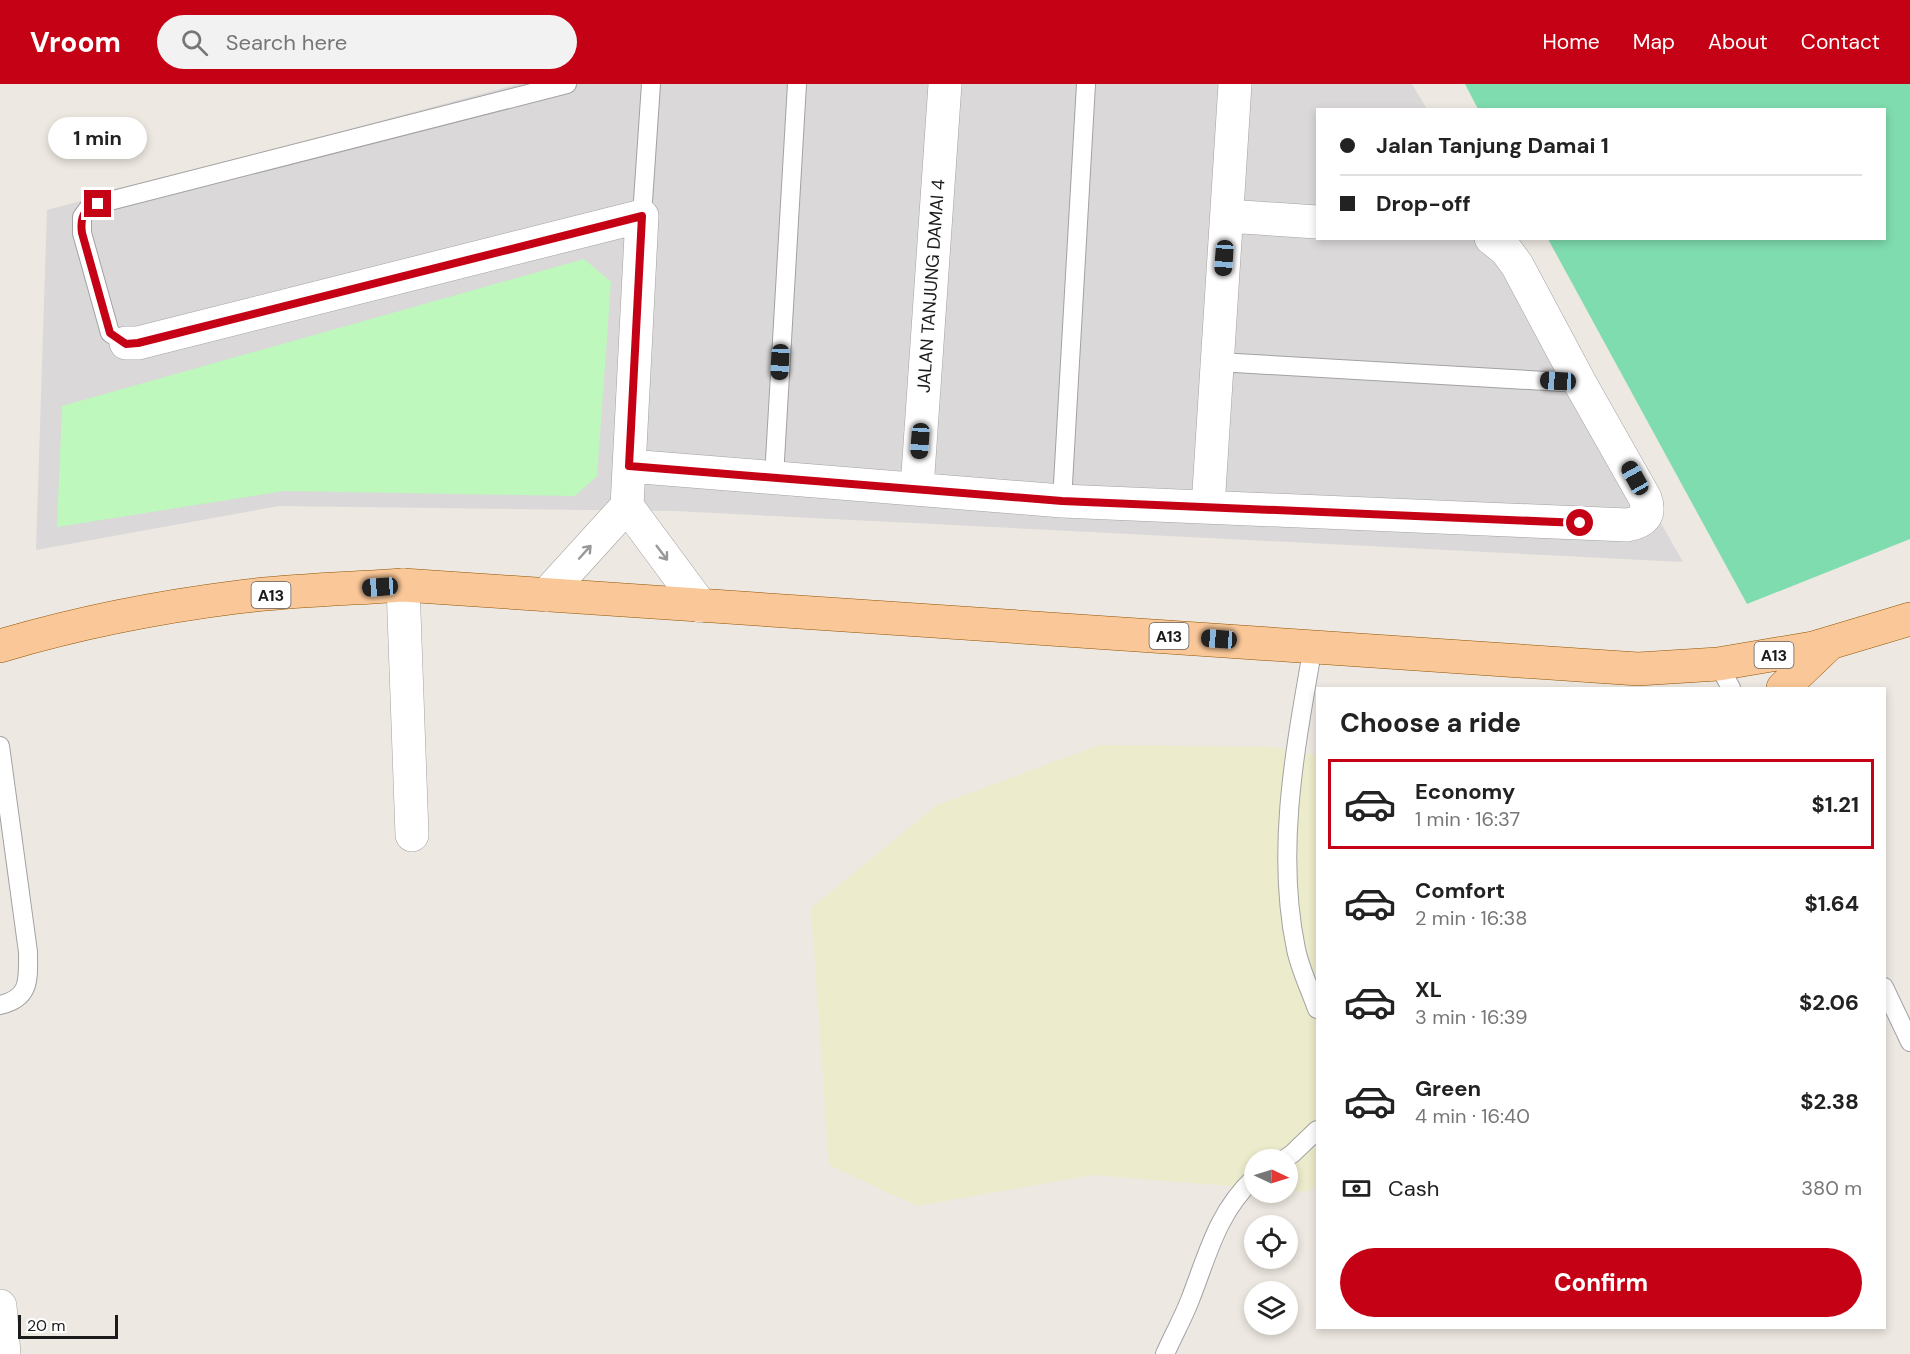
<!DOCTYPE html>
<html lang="en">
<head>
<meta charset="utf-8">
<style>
  body { margin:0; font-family:"DM Sans",sans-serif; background:#f2f2f2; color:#222; height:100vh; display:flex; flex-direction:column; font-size:22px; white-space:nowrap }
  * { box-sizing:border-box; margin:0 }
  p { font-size:20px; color:#767676 }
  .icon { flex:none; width:33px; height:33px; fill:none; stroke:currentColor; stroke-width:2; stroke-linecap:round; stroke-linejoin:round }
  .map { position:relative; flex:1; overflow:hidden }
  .drawer { position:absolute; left:1316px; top:603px; width:570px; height:642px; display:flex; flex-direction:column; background:#fff; border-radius:0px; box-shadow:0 3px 9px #0003 }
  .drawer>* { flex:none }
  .hud { position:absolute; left:1316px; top:24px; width:570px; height:132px; border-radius:0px; box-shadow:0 3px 9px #0003; display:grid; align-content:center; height:132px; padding:0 24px; background:#fff }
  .needle { width:39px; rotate:94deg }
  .tools { position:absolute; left:1244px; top:1065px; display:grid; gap:12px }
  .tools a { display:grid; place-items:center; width:54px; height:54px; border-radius:50%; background:#fff; box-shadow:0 3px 9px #0003; font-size:30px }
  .scale { position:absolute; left:18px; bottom:15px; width:100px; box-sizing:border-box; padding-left:6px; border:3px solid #1b1b1b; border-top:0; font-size:16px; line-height:21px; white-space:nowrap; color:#1b1b1b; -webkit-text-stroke:4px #fff; paint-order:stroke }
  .end { position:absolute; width:27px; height:27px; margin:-14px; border:8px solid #c50215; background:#fff; box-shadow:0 0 0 3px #fff }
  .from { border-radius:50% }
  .bubble { position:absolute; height:42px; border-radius:21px; background:#fff; box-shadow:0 3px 9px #0003; font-size:20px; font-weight:700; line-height:42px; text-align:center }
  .car { position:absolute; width:18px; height:36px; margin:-18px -9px; border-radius:8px; box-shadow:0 0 4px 2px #0007; background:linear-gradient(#222 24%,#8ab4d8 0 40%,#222 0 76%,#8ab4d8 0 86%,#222 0) }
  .hud b { display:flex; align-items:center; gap:21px; height:57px; font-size:22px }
  .hud b+b { border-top:2px solid #e0e0e0 }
  .hud i { width:15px; height:15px; background:#222 }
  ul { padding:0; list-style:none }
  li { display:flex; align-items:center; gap:18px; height:90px; margin:0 12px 9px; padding:0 12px; border:3px solid transparent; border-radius:0px }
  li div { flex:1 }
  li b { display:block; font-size:22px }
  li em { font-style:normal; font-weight:700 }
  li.on { border-color:#c50215 }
  li>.icon { width:54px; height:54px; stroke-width:1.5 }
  h2 { padding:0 24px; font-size:27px; line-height:72px }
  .pay { display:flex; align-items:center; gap:15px; height:66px; padding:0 24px; font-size:22px }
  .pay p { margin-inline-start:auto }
  .primary-button { display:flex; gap:12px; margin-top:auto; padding:12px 24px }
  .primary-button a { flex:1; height:69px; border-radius:36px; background:#c50215; color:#fff; font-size:24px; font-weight:700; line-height:69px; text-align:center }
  header { display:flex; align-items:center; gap:36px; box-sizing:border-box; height:84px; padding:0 30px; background:#c50215; color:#fff }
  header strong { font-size:28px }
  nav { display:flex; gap:33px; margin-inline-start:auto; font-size:21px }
  .search { width:420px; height:54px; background:#f2f2f2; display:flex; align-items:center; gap:15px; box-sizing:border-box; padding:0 21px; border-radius:33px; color:#767676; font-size:22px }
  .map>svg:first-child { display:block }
  .residential { fill:#dad8d8 }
  .farmland { fill:#ecebcc }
  .park { fill:#bef8bd }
  .pitch { fill:#7fdcaf }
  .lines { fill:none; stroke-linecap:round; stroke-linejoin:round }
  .service-casing { stroke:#a2a2a2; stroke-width:20 }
  .minor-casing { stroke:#a2a2a2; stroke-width:34 }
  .primary-casing { stroke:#915402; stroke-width:34 }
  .service { stroke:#fff; stroke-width:18 }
  .minor { stroke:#fff; stroke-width:33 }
  .primary { stroke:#fac798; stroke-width:33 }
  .oneway { stroke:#989898 }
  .route { stroke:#c50215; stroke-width:8 }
  .labels { text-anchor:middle; stroke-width:5; stroke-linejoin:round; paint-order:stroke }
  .shield { fill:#fff; stroke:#5f5f5f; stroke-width:1.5 }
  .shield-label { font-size:16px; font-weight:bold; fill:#1b1b1b }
  .street-label { font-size:18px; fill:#1b1b1b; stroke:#fff }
</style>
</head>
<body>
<header>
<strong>Vroom</strong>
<div class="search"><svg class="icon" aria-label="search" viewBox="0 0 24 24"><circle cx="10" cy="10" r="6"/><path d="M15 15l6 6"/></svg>Search here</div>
<nav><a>Home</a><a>Map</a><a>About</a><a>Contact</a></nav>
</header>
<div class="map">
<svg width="1910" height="1270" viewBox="0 0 1910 1270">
  <rect width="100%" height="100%" fill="#ede8e1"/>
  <path class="residential" d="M518,0H1412L1427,25L1317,26V154L1500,155L1683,478L675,427L279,422L36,466L47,126Z"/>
  <path class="farmland" d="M1100,661L1273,663L1317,671V1102L1306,1108L1287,1106V1076H1254V1104L1093,1091L917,1122L829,1081L811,824L937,721Z"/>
  <path class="park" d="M584,175L611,198L597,392L575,412L284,407L57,443L62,322Z"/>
  <path class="pitch" d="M1465,0H1910V455L1747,520L1548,155L1884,154V26L1478,25Z"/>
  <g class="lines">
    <defs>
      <path id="service" d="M642,132L651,0
        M126,259L110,249L82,149V133L90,122L567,0
        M1218,278L1580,299
        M774,393L797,0
        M1062,417L1086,0
        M1313,562C1296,661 1275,764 1296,865C1300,885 1310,905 1317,925
        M1718,580L1731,604
        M0,662L28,868C28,895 31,914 0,921
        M1884,903L1910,958
        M1283,1076L1292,1070L1317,1046
        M1165,1270C1173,1252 1183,1234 1190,1216C1208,1170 1217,1129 1254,1094"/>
      <path id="minor" d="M1227,132L1317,138
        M126,259H138L642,132L627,422L701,522
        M629,382L1062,417L1627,441C1644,438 1651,431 1645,414L1580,299L1517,181L1506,166L1491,154
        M917,404L945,0
        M1208,423L1235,0
        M403,501L412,751
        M546,511L627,422
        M0,1222L4,1270"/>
      <path id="primary" d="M0,562C77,539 158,523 238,513C293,506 348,505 403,501L1638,585L1718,580L1813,564L1910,535
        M1783,604L1830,559"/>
    </defs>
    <use href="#service" class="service-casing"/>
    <use href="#minor" class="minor-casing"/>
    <use href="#primary" class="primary-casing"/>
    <use href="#service" class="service"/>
    <use href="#minor" class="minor"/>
    <use href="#primary" class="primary"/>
  </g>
  <defs><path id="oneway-shaft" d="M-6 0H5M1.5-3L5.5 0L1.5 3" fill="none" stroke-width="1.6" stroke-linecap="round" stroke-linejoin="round" transform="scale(1.5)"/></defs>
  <g class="oneway">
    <use href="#oneway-shaft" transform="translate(585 468) rotate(-48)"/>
    <use href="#oneway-shaft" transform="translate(662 469) rotate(53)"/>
  </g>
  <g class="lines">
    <path class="route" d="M98,120C83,124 80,135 82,149L110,249L126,260L138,259L642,132L629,382L1062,417L1580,439"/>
  </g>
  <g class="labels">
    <g class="shield">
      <rect x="251.5" y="498" width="39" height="26" rx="4.5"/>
      <rect x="1149.5" y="539" width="39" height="26" rx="4.5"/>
      <rect x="1754.5" y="558" width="39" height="26" rx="4.5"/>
    </g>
    <g class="shield-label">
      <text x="271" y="517">A13</text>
      <text x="1169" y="558">A13</text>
      <text x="1774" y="577">A13</text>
    </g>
    <g class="street-label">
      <text transform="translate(931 202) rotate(-86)" y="6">JALAN TANJUNG DAMAI 4</text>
    </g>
  </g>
</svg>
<div class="tools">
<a><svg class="needle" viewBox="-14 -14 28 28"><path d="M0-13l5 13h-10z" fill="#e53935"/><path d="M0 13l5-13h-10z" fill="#767676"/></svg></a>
<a><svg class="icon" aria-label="locate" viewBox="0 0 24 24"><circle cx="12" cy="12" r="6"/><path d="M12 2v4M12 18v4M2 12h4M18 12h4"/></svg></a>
<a><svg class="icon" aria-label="layers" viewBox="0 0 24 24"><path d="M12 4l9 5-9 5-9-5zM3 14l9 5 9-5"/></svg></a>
</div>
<div class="scale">20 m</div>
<i class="end from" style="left:1580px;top:439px"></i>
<i class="end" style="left:98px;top:120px"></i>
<div class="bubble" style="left:48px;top:33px;width:99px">1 min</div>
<i class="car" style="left:1224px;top:174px;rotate:184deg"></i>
<i class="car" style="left:780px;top:278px;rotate:183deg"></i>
<i class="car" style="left:1558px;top:297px;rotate:273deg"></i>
<i class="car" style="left:920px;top:357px;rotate:184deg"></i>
<i class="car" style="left:1635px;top:394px;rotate:331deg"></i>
<i class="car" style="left:380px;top:503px;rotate:266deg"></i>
<i class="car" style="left:1219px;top:555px;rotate:274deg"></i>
<div class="hud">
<b><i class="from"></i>Jalan Tanjung Damai 1</b>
<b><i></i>Drop-off</b>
</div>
<section class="drawer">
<h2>Choose a ride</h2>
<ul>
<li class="on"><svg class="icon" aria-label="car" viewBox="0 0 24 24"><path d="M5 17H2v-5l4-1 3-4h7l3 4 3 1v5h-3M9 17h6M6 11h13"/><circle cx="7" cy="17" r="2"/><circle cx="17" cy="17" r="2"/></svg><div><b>Economy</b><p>1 min · 16:37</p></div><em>$1.21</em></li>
<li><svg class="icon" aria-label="car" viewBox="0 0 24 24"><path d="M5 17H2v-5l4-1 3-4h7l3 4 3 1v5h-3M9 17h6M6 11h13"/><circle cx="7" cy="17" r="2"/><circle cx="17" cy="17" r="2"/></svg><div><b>Comfort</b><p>2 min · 16:38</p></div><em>$1.64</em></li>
<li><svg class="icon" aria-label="car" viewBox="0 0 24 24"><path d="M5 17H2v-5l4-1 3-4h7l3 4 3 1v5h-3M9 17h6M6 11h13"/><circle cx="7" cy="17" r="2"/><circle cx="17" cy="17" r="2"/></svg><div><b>XL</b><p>3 min · 16:39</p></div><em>$2.06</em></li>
<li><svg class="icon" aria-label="car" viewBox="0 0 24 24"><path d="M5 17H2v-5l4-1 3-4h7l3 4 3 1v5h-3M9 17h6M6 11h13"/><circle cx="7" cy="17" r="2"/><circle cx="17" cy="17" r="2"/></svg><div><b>Green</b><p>4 min · 16:40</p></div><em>$2.38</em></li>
</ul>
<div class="pay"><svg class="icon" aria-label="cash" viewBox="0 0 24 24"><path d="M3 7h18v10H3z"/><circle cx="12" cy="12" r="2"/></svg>Cash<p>380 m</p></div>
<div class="primary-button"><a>Confirm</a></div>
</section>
</div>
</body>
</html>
